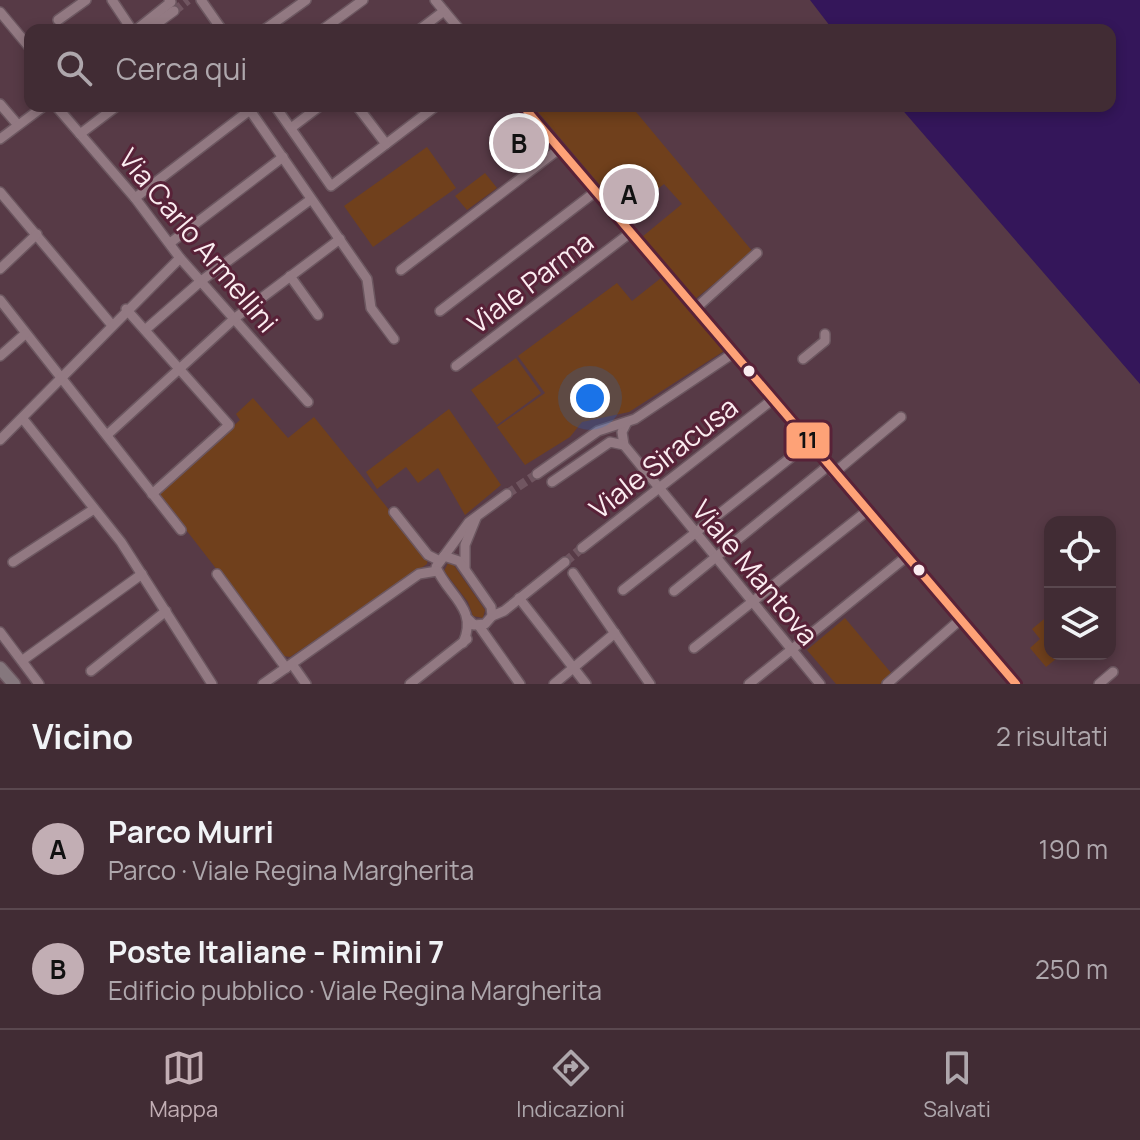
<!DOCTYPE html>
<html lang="it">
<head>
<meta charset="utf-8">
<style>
	:root { --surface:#412c34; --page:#4c3840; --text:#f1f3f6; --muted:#aea7ac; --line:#5a484f; --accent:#c2aeb4 }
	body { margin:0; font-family:Manrope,sans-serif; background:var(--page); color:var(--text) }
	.controls { position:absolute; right:24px; bottom:24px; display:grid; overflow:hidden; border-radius:16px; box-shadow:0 4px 12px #0003 }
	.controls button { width:72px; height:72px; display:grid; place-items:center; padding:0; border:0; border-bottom:2px solid var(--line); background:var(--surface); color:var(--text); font:40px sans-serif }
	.you { position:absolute; left:590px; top:398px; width:28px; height:28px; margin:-20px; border:6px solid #fff; border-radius:50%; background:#1a73e8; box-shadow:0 0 0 12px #1a73e833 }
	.badge { display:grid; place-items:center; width:52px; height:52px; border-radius:50%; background:var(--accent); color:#111; font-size:26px; font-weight:700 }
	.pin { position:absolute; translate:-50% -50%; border:4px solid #fff; box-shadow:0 2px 8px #0006 }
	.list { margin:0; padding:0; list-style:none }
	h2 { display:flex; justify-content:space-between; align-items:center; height:104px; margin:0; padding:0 32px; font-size:34px }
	h2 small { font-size:26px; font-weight:400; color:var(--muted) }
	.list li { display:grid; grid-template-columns:52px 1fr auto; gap:24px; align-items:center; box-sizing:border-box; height:120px; padding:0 32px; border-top:2px solid var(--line) }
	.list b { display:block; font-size:30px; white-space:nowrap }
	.list p { margin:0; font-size:26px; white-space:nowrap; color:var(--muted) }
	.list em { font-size:26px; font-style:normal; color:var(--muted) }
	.icon { flex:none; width:44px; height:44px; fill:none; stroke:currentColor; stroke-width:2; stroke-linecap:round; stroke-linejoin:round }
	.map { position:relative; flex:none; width:1140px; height:684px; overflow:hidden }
	.search { position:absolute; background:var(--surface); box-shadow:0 4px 12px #0003; left:24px; right:24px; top:24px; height:88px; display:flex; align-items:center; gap:20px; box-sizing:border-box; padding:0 28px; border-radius:16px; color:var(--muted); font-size:30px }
	.sheet { height:344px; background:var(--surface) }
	nav { display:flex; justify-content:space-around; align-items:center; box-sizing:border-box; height:112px; border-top:2px solid var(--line); background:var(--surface); font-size:22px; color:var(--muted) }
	nav a { display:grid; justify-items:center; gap:4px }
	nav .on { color:var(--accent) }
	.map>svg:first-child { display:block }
	.green { fill:#70401c }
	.water { fill:#34165a }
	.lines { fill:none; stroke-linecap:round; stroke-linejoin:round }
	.minor-tunnel { stroke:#705560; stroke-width:9; stroke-dasharray:9 4.5; stroke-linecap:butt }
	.minor-casing { stroke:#6c5760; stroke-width:12 }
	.major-casing { stroke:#6c5760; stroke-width:15 }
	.minor { stroke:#927982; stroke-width:9 }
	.major { stroke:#85777d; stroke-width:12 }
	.bus-1-casing { stroke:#582238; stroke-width:14 }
	.bus-1 { stroke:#fea277; stroke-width:8 }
	.bus-dot { fill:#fbecf0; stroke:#582238; stroke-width:3 }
	.labels { text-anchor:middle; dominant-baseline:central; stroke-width:6; stroke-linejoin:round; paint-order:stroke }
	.street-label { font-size:28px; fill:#fbecf0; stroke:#582238 }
	.line-badge { stroke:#582238; stroke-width:3 }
	.pale-badge-label { font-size:22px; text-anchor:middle; font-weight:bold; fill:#111 }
</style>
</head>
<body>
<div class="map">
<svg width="1140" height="684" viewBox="0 0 1140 684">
	<rect width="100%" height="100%" fill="#573a46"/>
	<!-- green -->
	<g class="green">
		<path d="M533,106H631L753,252L694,300L642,237L682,204L664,184L625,215Z"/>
		<path d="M427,147L456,188L373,247L344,206Z"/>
		<path d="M485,173L497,188L467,210L455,196Z"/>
		<path d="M661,278L724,351L629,412L582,422L570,437L525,465L497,427L545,393L518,356L617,283L632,301Z"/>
		<path d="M516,358L541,393L497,425L471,390Z"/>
		<path d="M253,398L288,438L314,417L428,558L427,564L290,657L284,656L159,495L240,420L236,414Z"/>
		<path d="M449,409L501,485L465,515L438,468L418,483L406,467L377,489L366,472Z"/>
		<path d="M448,563L453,564L485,610L483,618L473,616L468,602L444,571Z"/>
		<path d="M1049,615L1050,654H1062L1046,667L1030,648L1040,639L1032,629Z"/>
		<path d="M845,618L892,674L880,684H836L807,650Z"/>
	</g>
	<!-- water -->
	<path class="water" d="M810,0H1140V384L899,106H1110V30H833Z"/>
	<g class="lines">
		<!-- minor-tunnel -->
		<g class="minor-tunnel">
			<path d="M174,11L188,0"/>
			<path d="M507,494L537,474"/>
			<path d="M565,562L582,548"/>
		</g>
		<defs>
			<g id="minor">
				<path d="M112,0L132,30"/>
				<path d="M201,0L222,30"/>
				<path d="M435,0L460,30"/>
				<path d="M0,12L30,48"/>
				<path d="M58,20L86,0"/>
				<path d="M136,30L171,2L169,0"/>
				<path d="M148,30L174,11"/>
				<path d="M264,30L306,0"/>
				<path d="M322,30L363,0"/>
				<path d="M419,30L444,11"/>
				<path d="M0,104L18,125"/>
				<path d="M56,106L135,198L180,258L308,402"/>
				<path d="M247,106L367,279L371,308L394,339"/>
				<path d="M275,106L331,186L436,106"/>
				<path d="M357,106L386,144"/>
				<path d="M523,106L1016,684"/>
				<path d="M291,128L320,106"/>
				<path d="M80,134L117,106"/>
				<path d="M0,139L44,106"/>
				<path d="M0,192L111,324"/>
				<path d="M135,198L250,110"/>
				<path d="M170,243L283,157"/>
				<path d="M0,269L37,234"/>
				<path d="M401,270L559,149"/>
				<path d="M290,276L318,315"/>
				<path d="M0,300L181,530"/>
				<path d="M126,309L229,425L152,494"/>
				<path d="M695,309L757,253"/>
				<path d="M440,311L595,192"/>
				<path d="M145,330L201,281L310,200"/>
				<path d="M0,356L25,334"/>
				<path d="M803,359L825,341V334"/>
				<path d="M456,366L630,233"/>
				<path d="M23,419L121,542L212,684"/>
				<path d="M627,422L622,432L624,445L820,684"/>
				<path d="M107,435L235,318L340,239"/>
				<path d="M0,440L180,258"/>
				<path d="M834,473L901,417"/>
				<path d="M537,474L598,431L635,419L732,354"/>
				<path d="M552,482L610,442L624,445"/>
				<path d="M394,512L428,555L438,560"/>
				<path d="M582,548L772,400"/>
				<path d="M444,556L469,522L507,494"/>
				<path d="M13,562L94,509"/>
				<path d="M465,568V545L476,518"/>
				<path d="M573,573L650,684"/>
				<path d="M217,574L286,668"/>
				<path d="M623,590L809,443"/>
				<path d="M674,591L828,466"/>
				<path d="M519,598L586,684"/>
				<path d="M492,616L504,611L565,562"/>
				<path d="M479,626L520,684"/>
				<path d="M0,632L39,684"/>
				<path d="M463,643C479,608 447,595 436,567L444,556L459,561L491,607L492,616L485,624L474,625L467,618"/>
				<path d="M694,648L867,511"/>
				<path d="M23,660L142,574"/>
				<path d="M292,664L306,684"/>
				<path d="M91,671L166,611"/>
				<path d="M263,684L419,574L437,571"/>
				<path d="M410,684L467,639"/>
				<path d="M554,684L615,633"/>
				<path d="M749,684L906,557"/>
				<path d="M887,684L961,619"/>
				<path d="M1099,684L1113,672"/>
			</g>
			<path id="major" d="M0,668L14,684"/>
		</defs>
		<!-- minor casing -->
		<use href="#minor" class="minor-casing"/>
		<!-- major casing -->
		<use href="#major" class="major-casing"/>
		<!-- minor -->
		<use href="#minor" class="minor"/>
		<!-- major -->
		<use href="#major" class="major"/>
		<defs>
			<path id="bus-1" d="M523,106L1016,684"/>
		</defs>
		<!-- bus-1 casing -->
		<use href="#bus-1" class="bus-1-casing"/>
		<!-- bus-1 -->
		<use href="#bus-1" class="bus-1"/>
	</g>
	<!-- markers -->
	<g class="bus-dot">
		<circle cx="749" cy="371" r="7"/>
		<circle cx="919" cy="570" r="7"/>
	</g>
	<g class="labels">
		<!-- street labels -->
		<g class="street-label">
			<text transform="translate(199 240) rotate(50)">Via Carlo Armellini</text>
			<text transform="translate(530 282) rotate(-37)">Viale Parma</text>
			<text transform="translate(663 457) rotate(-38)">Viale Siracusa</text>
			<text transform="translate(756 572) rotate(50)">Viale Mantova</text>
		</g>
	</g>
	<rect class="line-badge" x="785" y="421" width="46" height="39" rx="8" fill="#fea277"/>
	<g class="pale-badge-label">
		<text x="808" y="448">11</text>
	</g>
</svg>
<div class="controls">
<button><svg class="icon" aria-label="locate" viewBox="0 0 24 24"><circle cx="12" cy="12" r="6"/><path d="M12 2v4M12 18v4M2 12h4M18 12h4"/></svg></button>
<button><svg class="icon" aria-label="layers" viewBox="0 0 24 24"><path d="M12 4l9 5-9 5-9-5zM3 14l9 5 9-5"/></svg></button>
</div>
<div class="you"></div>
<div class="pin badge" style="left:629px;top:194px">A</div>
<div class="pin badge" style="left:519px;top:143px">B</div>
<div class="search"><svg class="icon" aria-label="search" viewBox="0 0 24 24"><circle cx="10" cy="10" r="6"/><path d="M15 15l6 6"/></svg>Cerca qui</div>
</div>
<section class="sheet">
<h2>Vicino<small>2 risultati</small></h2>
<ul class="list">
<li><span class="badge">A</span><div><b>Parco Murri</b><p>Parco · Viale Regina Margherita</p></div><em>190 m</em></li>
<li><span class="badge">B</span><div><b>Poste Italiane - Rimini 7</b><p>Edificio pubblico · Viale Regina Margherita</p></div><em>250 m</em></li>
</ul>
</section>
<nav>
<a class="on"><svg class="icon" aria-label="map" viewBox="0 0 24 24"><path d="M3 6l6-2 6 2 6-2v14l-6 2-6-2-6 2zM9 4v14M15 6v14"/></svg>Mappa</a>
<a><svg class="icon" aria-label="directions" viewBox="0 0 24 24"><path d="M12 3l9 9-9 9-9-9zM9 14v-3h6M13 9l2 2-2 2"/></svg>Indicazioni</a>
<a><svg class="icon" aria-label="saved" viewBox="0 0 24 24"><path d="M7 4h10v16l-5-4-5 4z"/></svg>Salvati</a>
</nav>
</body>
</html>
